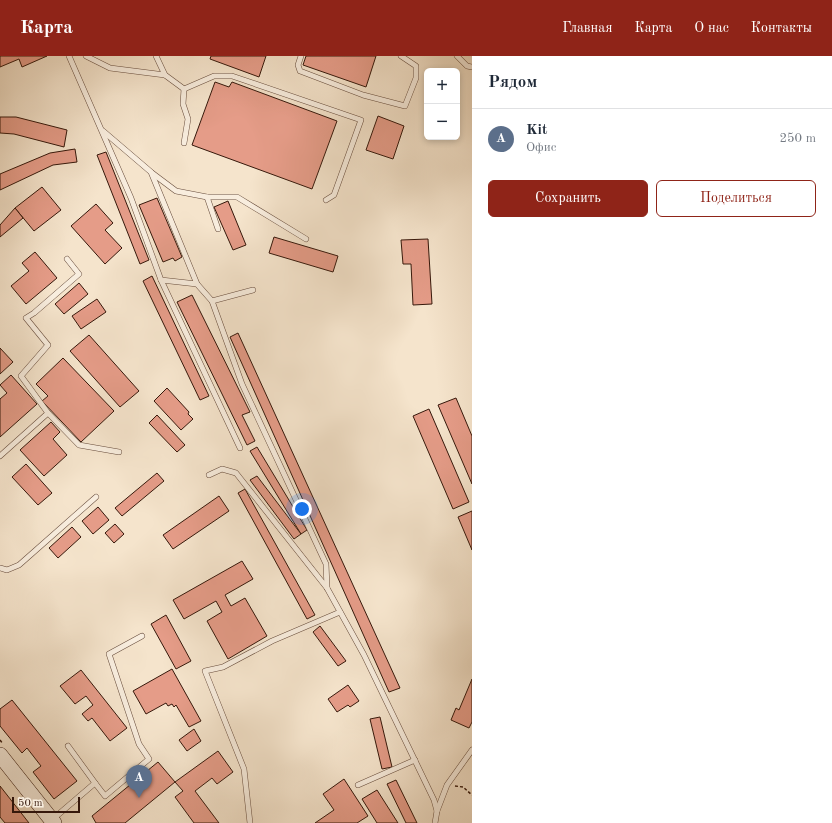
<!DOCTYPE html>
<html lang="ru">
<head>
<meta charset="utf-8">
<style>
	:root { --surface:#fff; --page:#f2f2f3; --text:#1f2937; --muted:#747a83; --line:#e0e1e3; --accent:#8f2418 }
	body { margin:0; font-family:"Old Standard TT",serif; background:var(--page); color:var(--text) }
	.controls { position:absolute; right:12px; top:12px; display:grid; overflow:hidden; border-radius:6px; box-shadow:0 2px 6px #0003 }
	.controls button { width:36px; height:36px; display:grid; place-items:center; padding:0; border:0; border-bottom:1px solid var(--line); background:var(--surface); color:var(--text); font:20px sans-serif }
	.scale { position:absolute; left:12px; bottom:10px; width:68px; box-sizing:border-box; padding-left:4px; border:2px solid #36180b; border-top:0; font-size:11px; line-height:14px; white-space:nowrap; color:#36180b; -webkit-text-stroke:3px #f8edde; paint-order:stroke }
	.you { position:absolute; left:302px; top:453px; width:14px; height:14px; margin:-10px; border:3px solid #fff; border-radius:50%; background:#1a73e8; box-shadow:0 0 0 6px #1a73e833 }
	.badge { display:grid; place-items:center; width:26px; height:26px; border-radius:50%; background:var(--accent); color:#fff; font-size:13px; font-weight:700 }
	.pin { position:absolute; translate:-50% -33px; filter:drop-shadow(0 1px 2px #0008) }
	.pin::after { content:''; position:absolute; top:21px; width:14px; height:12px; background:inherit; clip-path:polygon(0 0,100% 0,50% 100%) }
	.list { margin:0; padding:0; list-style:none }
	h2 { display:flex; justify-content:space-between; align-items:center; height:52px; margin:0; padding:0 16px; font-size:17px }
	h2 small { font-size:13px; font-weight:400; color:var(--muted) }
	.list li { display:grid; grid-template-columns:26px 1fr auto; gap:12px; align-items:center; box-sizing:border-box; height:60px; padding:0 16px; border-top:1px solid var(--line) }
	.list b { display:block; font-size:15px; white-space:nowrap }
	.list p { margin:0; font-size:13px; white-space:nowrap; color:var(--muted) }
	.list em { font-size:13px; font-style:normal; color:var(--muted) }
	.actions { display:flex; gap:8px; padding:12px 16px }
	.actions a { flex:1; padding:9px 0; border:1px solid var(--accent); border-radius:6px; text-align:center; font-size:14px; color:var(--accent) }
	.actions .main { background:var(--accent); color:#fff }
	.map { position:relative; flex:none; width:472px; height:767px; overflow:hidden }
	header { display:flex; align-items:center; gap:24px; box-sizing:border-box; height:56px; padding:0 20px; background:var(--accent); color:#fff }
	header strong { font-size:19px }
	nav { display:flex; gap:22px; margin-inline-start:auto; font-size:14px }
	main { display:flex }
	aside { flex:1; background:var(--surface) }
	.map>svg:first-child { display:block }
	.building { fill:#e59c88; stroke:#36180b }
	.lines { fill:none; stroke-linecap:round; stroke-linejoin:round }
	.service-casing { stroke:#664b3b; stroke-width:6 }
	.secondary-casing { stroke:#36180b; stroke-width:16 }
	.path { stroke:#36180b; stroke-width:1.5; stroke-dasharray:3 2; stroke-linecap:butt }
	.service { stroke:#f8edde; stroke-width:5 }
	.secondary { stroke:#f8edde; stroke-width:15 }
</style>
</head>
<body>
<header>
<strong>Карта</strong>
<nav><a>Главная</a><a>Карта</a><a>О нас</a><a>Контакты</a></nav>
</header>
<main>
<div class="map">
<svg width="472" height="767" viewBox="0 0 472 767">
	<rect width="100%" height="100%" fill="#f5e4cc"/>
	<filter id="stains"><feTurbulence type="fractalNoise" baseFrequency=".005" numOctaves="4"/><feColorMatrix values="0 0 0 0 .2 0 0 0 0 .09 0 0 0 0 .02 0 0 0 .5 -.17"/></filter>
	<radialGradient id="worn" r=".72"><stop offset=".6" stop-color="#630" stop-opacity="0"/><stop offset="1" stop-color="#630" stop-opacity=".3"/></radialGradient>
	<!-- building -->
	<g class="building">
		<path d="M0,0H47L22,11L19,3L0,11Z"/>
		<path d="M211,0H266L259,21L210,3Z"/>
		<path d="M306,0H376L366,31L303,9Z"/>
		<path d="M215,26L229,31L232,26L337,65L312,133L192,89Z"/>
		<path d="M378,60L404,70L393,103L366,94Z"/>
		<path d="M0,61H16L67,74L64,91L14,78L0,77Z"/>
		<path d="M75,93L77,106L53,109L0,134V118L50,97Z"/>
		<path d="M106,96L149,204L140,208L97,99Z"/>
		<path d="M42,131L61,154L34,175L15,152Z"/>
		<path d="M157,142L182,201L175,205L173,202L163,206L139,149Z"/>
		<path d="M228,145L246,189L233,194L214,151Z"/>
		<path d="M96,148L113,167L105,174L122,192L105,208L71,170Z"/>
		<path d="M15,152L23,162L0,181V169Z"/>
		<path d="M274,181L338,200L333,216L269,197Z"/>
		<path d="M428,183L432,248L413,249L411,208H403L401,184Z"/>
		<path d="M35,196L57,222L26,248L11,230L29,215L22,207Z"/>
		<path d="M152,220L209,340L200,344L143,225Z"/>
		<path d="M79,227L88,238L64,258L55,248Z"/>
		<path d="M192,239L250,356L242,359L255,385L247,389L177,246Z"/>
		<path d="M97,243L106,256L81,273L72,260Z"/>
		<path d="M238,277L400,632L389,636L230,281Z"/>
		<path d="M89,279L139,335L120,351L70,295Z"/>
		<path d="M0,292L13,306L0,318Z"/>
		<path d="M63,302L114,355L81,386L42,345L48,340L36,328Z"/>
		<path d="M11,319L37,348L0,381V343L7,337L0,329Z"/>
		<path d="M167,332L189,356L188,358L193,363L181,374L154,345Z"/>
		<path d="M456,342L472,380V428L438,349Z"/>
		<path d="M429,353L469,446L453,453L413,360Z"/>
		<path d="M157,359L185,389L177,396L149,367Z"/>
		<path d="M51,366L60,376L53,383L67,399L44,420L20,394Z"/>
		<path d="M257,391L307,474L301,478L250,395Z"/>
		<path d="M26,408L52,437L38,449L12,421Z"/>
		<path d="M157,417L164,425L122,460L115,452Z"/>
		<path d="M257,420L301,478L294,483L250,424Z"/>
		<path d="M245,433L315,559L307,563L238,437Z"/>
		<path d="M219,440L229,455L173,493L163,479Z"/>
		<path d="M98,451L109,464L93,478L82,465Z"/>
		<path d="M472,455V494L458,461Z"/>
		<path d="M115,468L124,478L114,487L105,477Z"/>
		<path d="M72,471L81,481L58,502L49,492Z"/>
		<path d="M242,505L253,523L225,539L231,550L245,542L267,580L228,603L207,565L222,556L216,545L184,563L173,544Z"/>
		<path d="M166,559L191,605L176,613L151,568Z"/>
		<path d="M320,570L346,605L338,610L313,576Z"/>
		<path d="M172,613L201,665L189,671L176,649L174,651L172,648L168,650L166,647L146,658L133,635Z"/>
		<path d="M81,614L127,672L110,685L92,662L88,665L82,658L93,649L86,640L75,648L60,630Z"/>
		<path d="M472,623V666L469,672L451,664L456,652L459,654Z"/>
		<path d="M348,629L359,645L350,651L348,649L337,656L328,643Z"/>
		<path d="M12,644L77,725L54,743L33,716L41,710L27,692L22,697L0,670V653Z"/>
		<path d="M380,661L392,711L382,713L370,663Z"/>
		<path d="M194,673L201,685L187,695L179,684Z"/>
		<path d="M218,695L233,716L217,728L212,722L195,735L219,767H194L175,741L183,735L175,726Z"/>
		<path d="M158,706L175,726L125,767H96L92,760Z"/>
		<path d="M344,723L368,760L357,767H315L334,754L323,738Z"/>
		<path d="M396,724L417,767H406L387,728Z"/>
		<path d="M0,730L29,767H5L0,761Z"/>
		<path d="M377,734L398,767H377L362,743Z"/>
	</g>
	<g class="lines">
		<defs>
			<g id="service">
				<path d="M69,0L131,142L161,224L197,228L212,245L242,328L326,508L327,532"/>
				<path d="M86,0L110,12L165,19L156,0"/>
				<path d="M301,0L298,9L300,15L363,39L405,50L416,22V10L401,0"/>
				<path d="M457,0L467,10L472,11"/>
				<path d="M165,19L184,33L214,20H232L361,64L334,139L326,144"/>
				<path d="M103,75L151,116L197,228"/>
				<path d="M184,87L188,63L183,48L184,33"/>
				<path d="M152,117L176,135L207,141H237L306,183"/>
				<path d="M207,141L218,173"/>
				<path d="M161,224L240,392"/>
				<path d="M212,245L253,234"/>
				<path d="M48,357L79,389L119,396"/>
				<path d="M0,400L48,357L21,320L48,289L26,262L34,257L79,218L67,203"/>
				<path d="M209,419L222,413L236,417L327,532L364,599L434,744L437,755L435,767"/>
				<path d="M0,512L7,514L19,509L96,441"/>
				<path d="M68,690L95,727"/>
				<path d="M358,729L415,704"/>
				<path d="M437,755L447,729L472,694"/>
				<path d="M53,763L95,727L105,740L149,703L139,688L109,598L142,580"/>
				<path d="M250,767L244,713L205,615L223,611L272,585L340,556"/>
			</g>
			<path id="secondary" d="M0,699L54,767"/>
		</defs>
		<!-- service casing -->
		<use href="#service" class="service-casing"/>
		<!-- secondary casing -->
		<use href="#secondary" class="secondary-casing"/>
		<!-- path -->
		<g class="path">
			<path d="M0,684L3,688"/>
			<path d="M455,730L463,731L472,739"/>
		</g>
		<!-- service -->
		<use href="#service" class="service"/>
		<!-- secondary -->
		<use href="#secondary" class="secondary"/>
	</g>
	<rect width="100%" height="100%" filter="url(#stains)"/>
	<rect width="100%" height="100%" fill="url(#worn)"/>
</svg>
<div class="controls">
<button>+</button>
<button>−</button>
</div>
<div class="scale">50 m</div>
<div class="you"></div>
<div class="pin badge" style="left:139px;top:742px;background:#5c6f8a">A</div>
</div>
<aside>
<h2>Рядом<small></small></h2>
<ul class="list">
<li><span class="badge" style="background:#5c6f8a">A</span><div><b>Kit</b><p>Офис</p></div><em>250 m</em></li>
</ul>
<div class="actions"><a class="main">Сохранить</a><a>Поделиться</a></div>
</aside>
</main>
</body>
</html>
